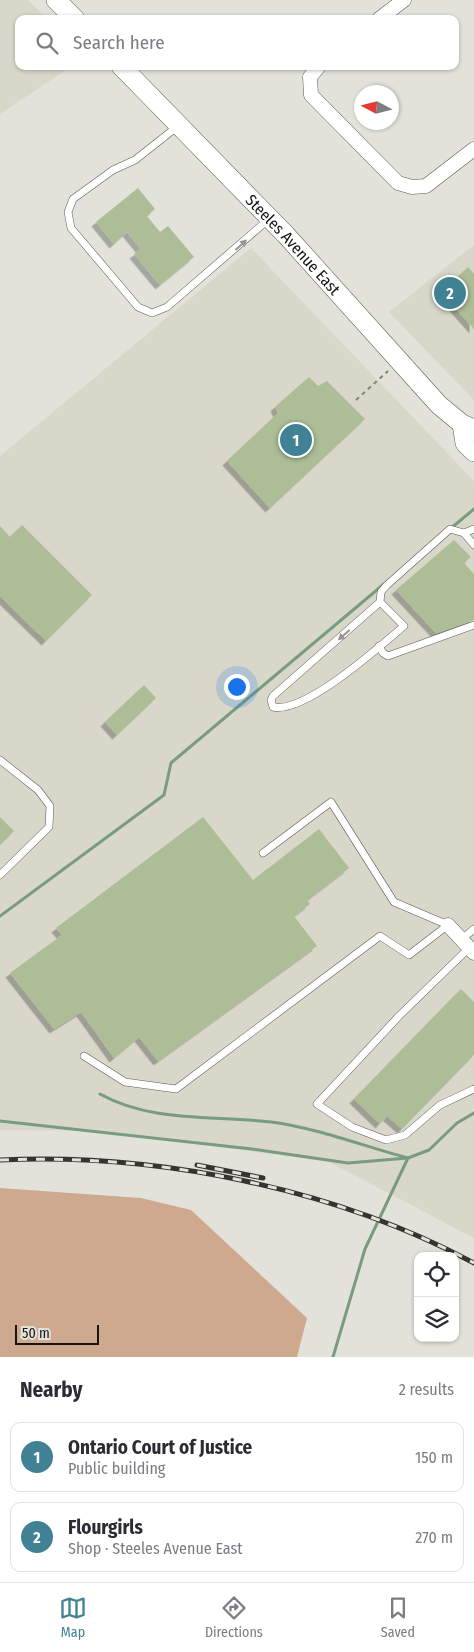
<!DOCTYPE html>
<html lang="en">
<head>
<meta charset="utf-8">
<style>
	:root { --surface:#fff; --page:#f2f2f3; --text:#2b2b33; --muted:#7c7c81; --line:#e1e1e2; --accent:#408194 }
	body { margin:0; font-family:"Fira Sans Condensed",sans-serif; background:var(--page); color:var(--text) }
	.controls { position:absolute; right:15px; bottom:15px; display:grid; overflow:hidden; border-radius:10px; box-shadow:0 1px 4px #0004 }
	.controls button { width:45px; height:45px; display:grid; place-items:center; padding:0; border:0; border-bottom:1px solid var(--line); background:var(--surface); color:var(--text); font:25px sans-serif }
	.compass { position:absolute; left:354px; top:85px; width:45px; height:45px; border-radius:50%; background:var(--surface); box-shadow:0 1px 4px #0004; rotate:277deg }
	.scale { position:absolute; left:15px; bottom:12px; width:84px; box-sizing:border-box; padding-left:5px; border:2px solid #151412; border-top:0; font-size:14px; line-height:18px; white-space:nowrap; color:#151412; -webkit-text-stroke:4px #e2e2db; paint-order:stroke }
	.you { position:absolute; left:236px; top:686px; width:18px; height:18px; margin:-12px; border:4px solid #fff; border-radius:50%; background:#1a73e8; box-shadow:0 0 0 8px #1a73e833 }
	.badge { display:grid; place-items:center; width:32px; height:32px; border-radius:50%; background:var(--accent); color:#fff; font-size:16px; font-weight:700 }
	.pin { position:absolute; translate:-50% -50%; border:2px solid #fff; box-shadow:0 1px 5px #0006 }
	.list { margin:0; padding:0; list-style:none }
	h2 { display:flex; justify-content:space-between; align-items:center; height:65px; margin:0; padding:0 20px; font-size:21px }
	h2 small { font-size:16px; font-weight:400; color:var(--muted) }
	.list li { display:grid; grid-template-columns:32px 1fr auto; gap:15px; align-items:center; box-sizing:border-box; height:70px; margin:0 10px 10px; padding:0 10px; border:1px solid var(--line); border-radius:10px }
	.list b { display:block; font-size:19px; white-space:nowrap }
	.list p { margin:0; font-size:16px; white-space:nowrap; color:var(--muted) }
	.list em { font-size:16px; font-style:normal; color:var(--muted) }
	.icon { flex:none; width:28px; height:28px; fill:none; stroke:currentColor; stroke-width:2; stroke-linecap:round; stroke-linejoin:round }
	.map { position:relative; flex:none; width:474px; height:1357px; overflow:hidden }
	.search { position:absolute; background:var(--surface); box-shadow:0 1px 4px #0004; left:15px; right:15px; top:15px; height:55px; display:flex; align-items:center; gap:12px; box-sizing:border-box; padding:0 18px; border-radius:10px; color:var(--muted); font-size:19px }
	.sheet { height:225px; background:var(--surface) }
	nav { display:flex; justify-content:space-around; align-items:center; box-sizing:border-box; height:70px; border-top:1px solid var(--line); background:var(--surface); font-size:14px; color:var(--muted) }
	nav a { display:grid; justify-items:center; gap:2px }
	nav .on { color:var(--accent) }
	.map>svg:first-child { display:block }
	.built { fill:#d8d7c9 }
	.forest { fill:#cea98e }
	.lines { fill:none; stroke-linecap:round; stroke-linejoin:round }
	.stream { stroke:#799c7f; stroke-width:3 }
	.building { fill:#adbe96; filter:url(#shadow) }
	.service-casing { stroke:#595953; stroke-width:8 }
	.minor-casing { stroke:#595953; stroke-width:15 }
	.secondary-casing { stroke:#595953; stroke-width:20 }
	.path { stroke:#83827e; stroke-width:2; stroke-dasharray:4 4; stroke-linecap:butt }
	.service { stroke:#fff; stroke-width:7 }
	.minor { stroke:#fff; stroke-width:14 }
	.secondary { stroke:#fff; stroke-width:19 }
	.rail-casing { stroke:#353432; stroke-width:5 }
	.rail { stroke:#e2e2db; stroke-width:3; stroke-dasharray:9; stroke-linecap:butt }
	.oneway { fill:#969594 }
	.labels { text-anchor:middle; dominant-baseline:central; stroke-width:4; stroke-linejoin:round; paint-order:stroke }
	.street-label { font-size:16px; fill:#151412; stroke:#e2e2db }
</style>
</head>
<body>
<div class="map">
<svg width="474" height="1357" viewBox="0 0 474 1357">
	<defs>
		<filter id="shadow"><feDropShadow dx="-4.5" dy="4.5" stdDeviation="0" flood-color="#0004"/></filter>
	</defs>
	<rect width="100%" height="100%" fill="#e2e2db"/>
	<!-- built -->
	<g class="built">
		<path d="M0,0H28L47,19H19V66H72L0,114Z"/>
		<path d="M474,245V400L389,312Z"/>
		<path d="M251,248L474,481V1238L329,1162L99,1131L0,1130V456Z"/>
	</g>
	<!-- forest -->
	<path class="forest" d="M0,1188L141,1198L191,1210L307,1318L297,1357H0Z"/>
	<g class="lines">
		<!-- stream -->
		<g class="stream">
			<path d="M450,529L474,509"/>
			<path d="M0,916L164,795L171,763L384,584"/>
			<path d="M100,1094C152,1123 213,1115 271,1122C317,1128 363,1146 408,1158L429,1150L457,1123L474,1113"/>
			<path d="M0,1121L252,1149L348,1163L408,1158L365,1249L333,1357"/>
		</g>
	</g>
	<!-- building -->
	<g class="building">
		<path d="M138,188L155,209L147,216L160,232L168,226L194,257L160,285L134,254L141,249L127,232L114,244L96,222Z"/>
		<path d="M468,267L474,274V329L441,292Z"/>
		<path d="M309,377L318,386L327,381L365,419L270,508L227,461L278,413L275,407Z"/>
		<path d="M22,525L92,595L46,641L0,596V526L10,537Z"/>
		<path d="M454,540L471,557L464,563L474,574V620L436,633L396,590Z"/>
		<path d="M144,685L156,698L117,735L105,722Z"/>
		<path d="M0,817L14,831L0,845Z"/>
		<path d="M203,817L253,880L319,829L349,868L307,900L310,904L294,916L317,946L158,1061L139,1037L114,1058L81,1012L54,1029L10,973L62,935L56,928Z"/>
		<path d="M461,989L474,1002V1055L402,1129L387,1116L380,1124L354,1099Z"/>
	</g>
	<g class="lines">
		<defs>
			<g id="service">
				<path d="M178,126L135,160L113,170L73,199L68,212L71,228L138,307L152,313L167,307L269,219"/>
				<path d="M464,533L474,529"/>
				<path d="M380,602L404,626C379,647 305,714 273,707L271,700L273,696L380,602L381,592L387,585L450,529L464,533L474,545"/>
				<path d="M379,646L383,653L388,656L474,625"/>
				<path d="M0,760L38,790L50,806L49,827L0,875"/>
				<path d="M263,853L331,802L394,902L448,925"/>
				<path d="M461,940L474,929"/>
				<path d="M469,948L399,1016L317,1104L352,1127L386,1140L405,1135L440,1105L474,1089"/>
				<path d="M84,1056L125,1082L176,1089L380,936L409,955L448,925"/>
			</g>
			<g id="minor">
				<path d="M379,19L404,0"/>
				<path d="M319,66L310,77L311,95L398,183L412,187L426,186L474,149"/>
				<path d="M448,925L474,953"/>
			</g>
			<g id="secondary">
				<path d="M56,0L75,19"/>
				<path id="s1" d="M121,66L286,235L439,405L462,424L474,429"/>
				<path d="M462,424L465,443L474,452"/>
			</g>
		</defs>
		<!-- service casing -->
		<use href="#service" class="service-casing"/>
		<!-- minor casing -->
		<use href="#minor" class="minor-casing"/>
		<!-- secondary casing -->
		<use href="#secondary" class="secondary-casing"/>
		<!-- path -->
		<path class="path" d="M356,400L388,371"/>
		<!-- service -->
		<use href="#service" class="service"/>
		<!-- minor -->
		<use href="#minor" class="minor"/>
		<!-- secondary -->
		<use href="#secondary" class="secondary"/>
		<defs>
			<g id="rail">
				<path d="M0,1160C158,1153 334,1188 474,1263"/>
				<path d="M197,1165L263,1178"/>
			</g>
		</defs>
		<!-- rail casing -->
		<use href="#rail" class="rail-casing"/>
		<!-- rail -->
		<use href="#rail" class="rail"/>
	</g>
	<!-- one-way arrows -->
	<defs><path id="oneway-solid" d="M-6-.8H1V-3.2L6.5 0L1 3.2V.8H-6Z" transform="scale(1.25)"/></defs>
	<g class="oneway">
		<use href="#oneway-solid" transform="translate(241 245) rotate(-42)"/>
		<use href="#oneway-solid" transform="translate(344 635) rotate(139)"/>
	</g>
	<g class="labels">
		<!-- street labels -->
		<g class="street-label">
			<text stroke="none"><textPath href="#s1" startOffset="248">Steeles Avenue East</textPath></text>
		</g>
	</g>
</svg>
<div class="controls">
<button><svg class="icon" aria-label="locate" viewBox="0 0 24 24"><circle cx="12" cy="12" r="6"/><path d="M12 2v4M12 18v4M2 12h4M18 12h4"/></svg></button>
<button><svg class="icon" aria-label="layers" viewBox="0 0 24 24"><path d="M12 4l9 5-9 5-9-5zM3 14l9 5 9-5"/></svg></button>
</div>
<svg class="compass" viewBox="-18 -18 36 36"><path d="M0-13l5 13h-10z" fill="#e53935"/><path d="M0 13l5-13h-10z" fill="#7c7c81"/></svg>
<div class="scale">50 m</div>
<div class="you"></div>
<div class="pin badge" style="left:296px;top:440px">1</div>
<div class="pin badge" style="left:450px;top:293px">2</div>
<div class="search"><svg class="icon" aria-label="search" viewBox="0 0 24 24"><circle cx="10" cy="10" r="6"/><path d="M15 15l6 6"/></svg>Search here</div>
</div>
<section class="sheet">
<h2>Nearby<small>2 results</small></h2>
<ul class="list">
<li><span class="badge">1</span><div><b>Ontario Court of Justice</b><p>Public building</p></div><em>150 m</em></li>
<li><span class="badge">2</span><div><b>Flourgirls</b><p>Shop · Steeles Avenue East</p></div><em>270 m</em></li>
</ul>
</section>
<nav>
<a class="on"><svg class="icon" aria-label="map" viewBox="0 0 24 24"><path d="M3 6l6-2 6 2 6-2v14l-6 2-6-2-6 2zM9 4v14M15 6v14"/></svg>Map</a>
<a><svg class="icon" aria-label="directions" viewBox="0 0 24 24"><path d="M12 3l9 9-9 9-9-9zM9 14v-3h6M13 9l2 2-2 2"/></svg>Directions</a>
<a><svg class="icon" aria-label="saved" viewBox="0 0 24 24"><path d="M7 4h10v16l-5-4-5 4z"/></svg>Saved</a>
</nav>
</body>
</html>
